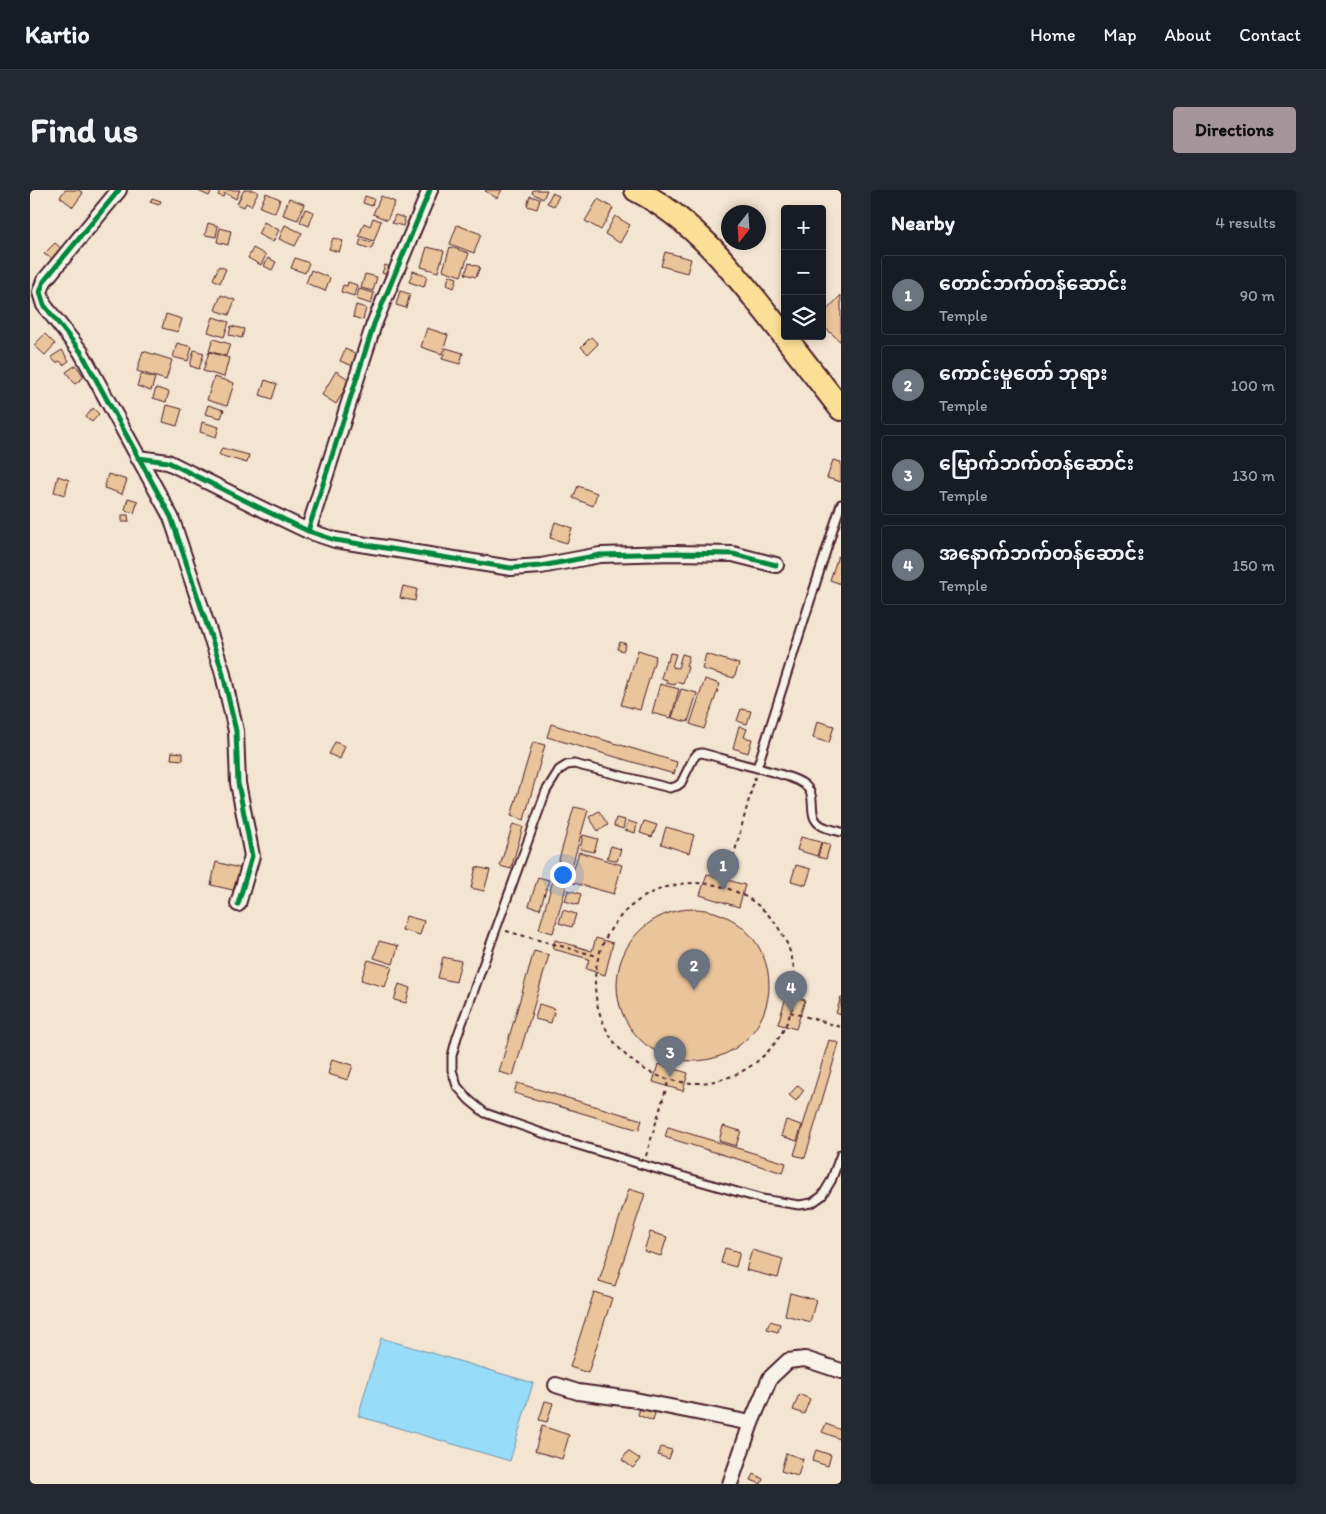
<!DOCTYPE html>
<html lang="en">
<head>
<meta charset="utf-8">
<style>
	:root { --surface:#171b24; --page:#242831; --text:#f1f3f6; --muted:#9ea1a6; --line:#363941; --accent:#a6949b }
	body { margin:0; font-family:Itim,"Noto Sans Myanmar",sans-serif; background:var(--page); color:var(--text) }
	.controls { position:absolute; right:15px; top:15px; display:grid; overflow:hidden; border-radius:5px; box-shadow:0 2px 8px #0003 }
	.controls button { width:45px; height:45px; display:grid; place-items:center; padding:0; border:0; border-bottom:1px solid var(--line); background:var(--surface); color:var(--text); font:25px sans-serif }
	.compass { position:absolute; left:691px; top:15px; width:45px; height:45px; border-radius:50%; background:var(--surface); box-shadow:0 2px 8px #0003; rotate:197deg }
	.you { position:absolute; left:532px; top:684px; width:18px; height:18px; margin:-12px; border:4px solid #fff; border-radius:50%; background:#1a73e8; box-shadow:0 0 0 8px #1a73e833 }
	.badge { display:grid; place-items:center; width:32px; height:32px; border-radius:50%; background:var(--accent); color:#fff; font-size:16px; font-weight:700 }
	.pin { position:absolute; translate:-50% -41px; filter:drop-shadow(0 1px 2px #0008) }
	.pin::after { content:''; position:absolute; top:26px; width:18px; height:15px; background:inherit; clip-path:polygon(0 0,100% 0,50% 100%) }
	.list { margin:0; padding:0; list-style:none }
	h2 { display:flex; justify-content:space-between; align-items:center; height:65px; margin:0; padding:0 20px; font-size:21px }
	h2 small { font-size:16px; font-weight:400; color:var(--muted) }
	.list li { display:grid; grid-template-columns:32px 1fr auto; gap:15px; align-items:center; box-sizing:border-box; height:80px; margin:0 10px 10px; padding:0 10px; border:1px solid var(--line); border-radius:5px }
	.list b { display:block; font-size:19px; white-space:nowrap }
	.list p { margin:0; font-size:16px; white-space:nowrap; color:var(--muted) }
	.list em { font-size:16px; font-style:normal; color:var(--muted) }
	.icon { flex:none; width:28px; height:28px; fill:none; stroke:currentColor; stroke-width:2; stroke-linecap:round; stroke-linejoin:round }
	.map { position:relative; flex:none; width:811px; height:1294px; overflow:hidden; border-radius:5px }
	header { display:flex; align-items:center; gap:30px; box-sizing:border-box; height:70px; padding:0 25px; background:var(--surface); border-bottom:1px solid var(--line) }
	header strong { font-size:24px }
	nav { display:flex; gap:28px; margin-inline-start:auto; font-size:18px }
	.intro { display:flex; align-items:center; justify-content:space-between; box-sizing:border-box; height:120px; padding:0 30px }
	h1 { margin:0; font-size:35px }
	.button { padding:12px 22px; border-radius:5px; background:var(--accent); color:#111; font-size:18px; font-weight:700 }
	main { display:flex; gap:30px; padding:0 30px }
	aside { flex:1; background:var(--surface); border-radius:5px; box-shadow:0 2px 8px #0003 }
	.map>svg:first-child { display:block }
	.water { fill:#97dcf9; stroke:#7890a7 }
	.building { fill:#eac49a; stroke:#4a1f2b }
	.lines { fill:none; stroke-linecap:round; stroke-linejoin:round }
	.service-casing { stroke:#4a1f2b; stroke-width:11 }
	.minor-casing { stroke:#4a1f2b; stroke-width:18 }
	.trunk-casing { stroke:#4a1f2b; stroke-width:26 }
	.path { stroke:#4a1f2b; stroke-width:2; stroke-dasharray:4 4; stroke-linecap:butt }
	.service { stroke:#f7f3e8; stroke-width:7 }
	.minor { stroke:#f7f3e8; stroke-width:14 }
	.trunk { stroke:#fadf96; stroke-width:22 }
	.cycleway-casing { stroke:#f7f3e8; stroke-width:8 }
	.cycleway { stroke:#00873e; stroke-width:5 }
</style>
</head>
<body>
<header>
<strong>Kartio</strong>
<nav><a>Home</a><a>Map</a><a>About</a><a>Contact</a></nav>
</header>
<div class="intro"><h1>Find us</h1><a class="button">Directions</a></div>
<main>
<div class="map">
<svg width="811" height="1294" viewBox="0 0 811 1294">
	<rect width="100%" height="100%" fill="#f3e5d1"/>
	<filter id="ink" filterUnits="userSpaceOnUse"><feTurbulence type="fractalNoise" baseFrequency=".02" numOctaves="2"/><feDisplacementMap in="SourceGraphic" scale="10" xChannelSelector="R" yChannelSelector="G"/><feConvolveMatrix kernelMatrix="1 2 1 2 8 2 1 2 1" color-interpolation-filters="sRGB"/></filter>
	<g filter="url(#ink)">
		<!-- water -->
		<path class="water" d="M351,1148L503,1193L480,1271L328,1226Z"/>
		<!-- building -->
		<g class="building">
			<path d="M35,0H49L53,3L43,17L30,7Z"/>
			<path d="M166,0H176L181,2L179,6Z"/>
			<path d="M190,0H210L206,9L195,3L193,7L188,5Z"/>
			<path d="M214,0H224L228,2L221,16L216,13L214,17L207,14Z"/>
			<path d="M456,0H472L467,8L455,1Z"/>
			<path d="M503,0H517L513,9L502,3Z"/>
			<path d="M236,3L250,9L245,23L230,17Z"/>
			<path d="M522,3L529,6L524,16L517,13Z"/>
			<path d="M335,6L344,9L342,16L333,13Z"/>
			<path d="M351,6L365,12L357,30L343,24Z"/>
			<path d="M500,6L510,9L507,19L497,16Z"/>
			<path d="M122,8L131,11L129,15L120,12Z"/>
			<path d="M259,8L274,14L268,30L253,25Z"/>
			<path d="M568,9L583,18L571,40L555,31Z"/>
			<path d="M275,19L284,22L279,36L270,32Z"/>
			<path d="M365,25L375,28L373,36L362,33Z"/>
			<path d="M585,26L600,35L590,53L575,44Z"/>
			<path d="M343,28L351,31L344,51L329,46L334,33L340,36Z"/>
			<path d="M234,32L249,40L243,52L228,44Z"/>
			<path d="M178,33L188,36L186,47L175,45Z"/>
			<path d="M255,35L272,43L265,56L249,49Z"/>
			<path d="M427,35L451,44L444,63L420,54Z"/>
			<path d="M190,38L201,41L198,55L187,52Z"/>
			<path d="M303,48L313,51L309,62L299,59Z"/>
			<path d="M331,49L344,53L341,59L329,55Z"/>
			<path d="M25,53L33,60L24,70L14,64Z"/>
			<path d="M397,57L414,61L408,82L391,77Z"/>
			<path d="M420,57L439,63L431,86L413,80Z"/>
			<path d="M223,58L236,65L231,75L218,68Z"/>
			<path d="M635,62L661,69L657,83L631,76Z"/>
			<path d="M238,68L246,72L242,80L234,76Z"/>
			<path d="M265,68L279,73L275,83L261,78Z"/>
			<path d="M439,73L450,77L446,87L435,84Z"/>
			<path d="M355,75L363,78L360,86L352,83Z"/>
			<path d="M189,76L196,79L190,93L183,89Z"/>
			<path d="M281,80L300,88L295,101L276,93Z"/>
			<path d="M383,81L397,86L394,97L379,92Z"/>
			<path d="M335,84L347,87L343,101L331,98Z"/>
			<path d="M419,85L427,88L424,98L417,95Z"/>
			<path d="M318,92L327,95L324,106L311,102L313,95L317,96Z"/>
			<path d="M329,99L344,103L341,114L326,109Z"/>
			<path d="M370,101L380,104L376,118L366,115Z"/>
			<path d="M191,105L205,110L199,125L185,120Z"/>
			<path d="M811,105V152L792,135V125Z"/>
			<path d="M326,115L336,118L333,130L323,127Z"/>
			<path d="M136,124L152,129L148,142L132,138Z"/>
			<path d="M183,127L199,132L194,147L178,142Z"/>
			<path d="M201,136L214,139L212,148L199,145Z"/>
			<path d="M397,138L418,145L412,164L391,157Z"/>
			<path d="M15,144L25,154L15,165L4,155Z"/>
			<path d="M561,147L568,154L558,164L551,157Z"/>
			<path d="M183,149L200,154L196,166L179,161Z"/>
			<path d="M147,153L162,157L158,171L143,167Z"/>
			<path d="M416,158L433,163L430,174L412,169Z"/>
			<path d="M315,159L327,164L323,176L310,171Z"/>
			<path d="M32,160L39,171L33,175L30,171L26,173L21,167Z"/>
			<path d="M164,160L174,163L169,179L160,176Z"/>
			<path d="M113,161L142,170L136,190L107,181Z"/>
			<path d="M179,162L199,168L194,187L173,181Z"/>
			<path d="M46,175L54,187L45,194L36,182Z"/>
			<path d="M306,181L320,190L306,214L292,205Z"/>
			<path d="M111,184L125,188L121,201L107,196Z"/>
			<path d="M184,187L204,193L197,216L177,210Z"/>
			<path d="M235,190L247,194L242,209L230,205Z"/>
			<path d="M126,198L139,202L136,212L123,208Z"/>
			<path d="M137,215L152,219L147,236L133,232Z"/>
			<path d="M178,215L194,220L191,228L175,224Z"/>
			<path d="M63,218L69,224L62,232L56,227Z"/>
			<path d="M172,232L189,237L186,247L170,242Z"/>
			<path d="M192,258L219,265L217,273L189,265Z"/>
			<path d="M803,270L811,272V292L797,288Z"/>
			<path d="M78,284L97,290L92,304L74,298Z"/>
			<path d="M28,286L39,290L35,305L24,302Z"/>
			<path d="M548,296L567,303L563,316L543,308Z"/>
			<path d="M98,308L108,311L104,323L95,320Z"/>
			<path d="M92,325H98L99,332H92Z"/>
			<path d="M525,332L542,338L537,353L520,348Z"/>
			<path d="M808,366L811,367V394L800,390Z"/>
			<path d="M373,396L387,399L385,411L370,408Z"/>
			<path d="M590,452L596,454L593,461L587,459Z"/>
			<path d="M608,460L626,466L610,520L591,515Z"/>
			<path d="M640,463L646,464L642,477L648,478L652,464L659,466L656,476L658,477L653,494L646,492L645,495L636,493L637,490L631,488L636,471L638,472Z"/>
			<path d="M676,464L709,474L704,488L672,479Z"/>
			<path d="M675,489L690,494L674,539L660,534Z"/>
			<path d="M630,494L649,499L641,528L622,523Z"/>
			<path d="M651,499L667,503L658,532L642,528Z"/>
			<path d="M711,519L721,521L717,534L707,531Z"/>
			<path d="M787,531L804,536L799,553L783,548Z"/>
			<path d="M521,534L647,572L644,584L517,547Z"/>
			<path d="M709,536L717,539L714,547L722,549L718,563L703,558Z"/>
			<path d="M305,552L315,556L310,569L299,564Z"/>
			<path d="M503,552L515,555L494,630L481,626Z"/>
			<path d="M142,562L153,563V570L141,569Z"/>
			<path d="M544,617L558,620L523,743L509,739Z"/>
			<path d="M569,621L578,635L568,641L559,627Z"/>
			<path d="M586,628L595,630L593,639L584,636Z"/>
			<path d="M598,631L607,634L605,643L595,640Z"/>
			<path d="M614,631L627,635L622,647L610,643Z"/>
			<path d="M483,634L493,637L481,679L470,676Z"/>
			<path d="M636,637L664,645L659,663L631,654Z"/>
			<path d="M553,645L568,649L564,662L550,659Z"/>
			<path d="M771,647L791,652L787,666L767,660Z"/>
			<path d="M792,652L800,655L796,669L788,667Z"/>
			<path d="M581,656L591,659L587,671L577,668Z"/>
			<path d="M549,662L592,675L584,704L540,692Z"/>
			<path d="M186,672L213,679L207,701L181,695Z"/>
			<path d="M766,675L781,679L776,695L761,691Z"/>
			<path d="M446,677L460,680L454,701L441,698Z"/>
			<path d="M677,684L715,695L709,717L670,705Z"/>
			<path d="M508,687L519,690L510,719L499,716Z"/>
			<path d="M538,700L551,704L548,715L535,711Z"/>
			<circle cx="663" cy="795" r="76"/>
			<path d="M533,720L546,724L542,737L529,733Z"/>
			<path d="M376,726L394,731L390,745L372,740Z"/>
			<path d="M566,748L583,753L575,785L556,779L559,769L523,759L525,750L562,761Z"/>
			<path d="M349,751L368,756L363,774L344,768Z"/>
			<path d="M504,761L519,765L483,886L469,882Z"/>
			<path d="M413,767L431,771L426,792L408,788Z"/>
			<path d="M338,770L362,777L355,797L331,790Z"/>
			<path d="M369,794L380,798L376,813L364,810Z"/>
			<path d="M757,804L775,810L766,839L748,834Z"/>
			<path d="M811,807V825L806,823Z"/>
			<path d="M509,814L525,819L521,833L505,829Z"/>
			<path d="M799,850L809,853L775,968L764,965Z"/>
			<path d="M302,869L323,875L318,890L298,884Z"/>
			<path d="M628,874L658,883L653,901L623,892Z"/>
			<path d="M487,893L612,930L609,940L484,903Z"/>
			<path d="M768,895L774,900L766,911L759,905Z"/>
			<path d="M756,930L772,935L767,951L751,946Z"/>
			<path d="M693,936L711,941L706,956L689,951Z"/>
			<path d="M638,937L756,973L753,983L635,947Z"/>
			<path d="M599,999L615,1004L585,1096L569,1091Z"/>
			<path d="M620,1042L637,1047L631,1066L614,1061Z"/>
			<path d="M695,1058L710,1062L706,1077L691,1073Z"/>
			<path d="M722,1060L753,1069L748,1088L716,1080Z"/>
			<path d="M564,1102L582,1108L558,1183L540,1177Z"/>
			<path d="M760,1103L786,1110L780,1132L755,1125Z"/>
			<path d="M740,1131L750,1134L748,1142L737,1139Z"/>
			<path d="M769,1204L780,1209L774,1224L763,1220Z"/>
			<path d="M515,1211L523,1213L517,1232L509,1230Z"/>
			<path d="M610,1218L625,1223L623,1231L608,1225Z"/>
			<path d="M796,1234L811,1240L810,1249L792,1242Z"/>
			<path d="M512,1236L539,1245L532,1269L505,1261Z"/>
			<path d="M631,1257L642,1260L639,1269L628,1265Z"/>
			<path d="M786,1260L801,1265L798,1276L782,1271Z"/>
			<path d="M598,1261L610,1269L603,1278L592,1270Z"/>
			<path d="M756,1263L773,1269L768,1286L751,1281Z"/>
			<path d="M724,1284L733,1289L731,1294L721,1290Z"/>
		</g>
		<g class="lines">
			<defs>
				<g id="service">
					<path d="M727,578L811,314"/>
					<path d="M811,642C805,640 798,639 792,636C774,626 791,605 772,593C761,586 741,582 728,578C709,574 691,568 672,563L667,564L663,569L651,593L647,596L640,598L544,574L537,575L529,580L516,601L427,847L422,866V880L427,896L439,910L455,923L532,950L613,975L732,1009L769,1015L782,1013L792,1006L801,991L811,964"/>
				</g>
				<g id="minor">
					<path d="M89,0L14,91L10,102L14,115L51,162L141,327L192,480L206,541L208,593L222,666L208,714"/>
					<path d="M108,268L138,272L232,319L278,341L305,350L481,378L511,376L570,365L644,363L703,364L746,375"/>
					<path d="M278,341L344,134L400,0"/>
					<path d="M526,1195L548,1202L600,1209L721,1233"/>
					<path d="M700,1294L721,1233L740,1188L758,1171L775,1169L811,1181"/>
				</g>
				<path id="trunk" d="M606,0C662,29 700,77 738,125C762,156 787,188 811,219"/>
			</defs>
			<!-- service casing -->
			<use href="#service" class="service-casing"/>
			<!-- minor casing -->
			<use href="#minor" class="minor-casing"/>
			<!-- trunk casing -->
			<use href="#trunk" class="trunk-casing"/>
			<!-- path -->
			<g class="path">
				<circle cx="665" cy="793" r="100"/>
				<path d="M695,698L725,587"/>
				<path d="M476,741L567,766"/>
				<path d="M760,822L811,837"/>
				<path d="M616,966L639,889"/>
			</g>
			<!-- service -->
			<use href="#service" class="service"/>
			<!-- minor -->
			<use href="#minor" class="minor"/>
			<!-- trunk -->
			<use href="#trunk" class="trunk"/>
			<defs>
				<g id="cycleway">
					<path d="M89,0L14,91L10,102L14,115L51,162L141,327L192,480L206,541L208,593L222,666L208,714"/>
					<path d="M108,268L138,272L232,319L278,341L305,350L481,378L511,376L570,365L644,363L703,364L746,375"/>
					<path d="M278,341L344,134L400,0"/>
				</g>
			</defs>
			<!-- cycleway casing -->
			<use href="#cycleway" class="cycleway-casing"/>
			<!-- cycleway -->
			<use href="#cycleway" class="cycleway"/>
		</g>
	</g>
</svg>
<div class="controls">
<button>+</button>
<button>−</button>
<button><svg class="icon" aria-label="layers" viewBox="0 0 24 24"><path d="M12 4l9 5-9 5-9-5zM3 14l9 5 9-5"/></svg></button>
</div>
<svg class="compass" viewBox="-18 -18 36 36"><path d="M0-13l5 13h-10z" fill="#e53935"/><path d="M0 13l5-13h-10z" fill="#9ea1a6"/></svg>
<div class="you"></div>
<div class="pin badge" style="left:693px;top:700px;background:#6b7280">1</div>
<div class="pin badge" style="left:664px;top:800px;background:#6b7280">2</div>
<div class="pin badge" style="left:640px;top:887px;background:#6b7280">3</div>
<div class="pin badge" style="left:761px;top:822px;background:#6b7280">4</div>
</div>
<aside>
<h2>Nearby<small>4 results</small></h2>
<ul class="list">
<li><span class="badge" style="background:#6b7280">1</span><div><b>တောင်ဘက်တန်ဆောင်း</b><p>Temple</p></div><em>90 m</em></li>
<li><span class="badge" style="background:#6b7280">2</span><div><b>ကောင်းမှုတော် ဘုရား</b><p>Temple</p></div><em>100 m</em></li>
<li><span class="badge" style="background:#6b7280">3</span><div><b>မြောက်ဘက်တန်ဆောင်း</b><p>Temple</p></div><em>130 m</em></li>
<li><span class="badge" style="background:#6b7280">4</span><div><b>အနောက်ဘက်တန်ဆောင်း</b><p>Temple</p></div><em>150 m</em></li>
</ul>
</aside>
</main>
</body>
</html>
